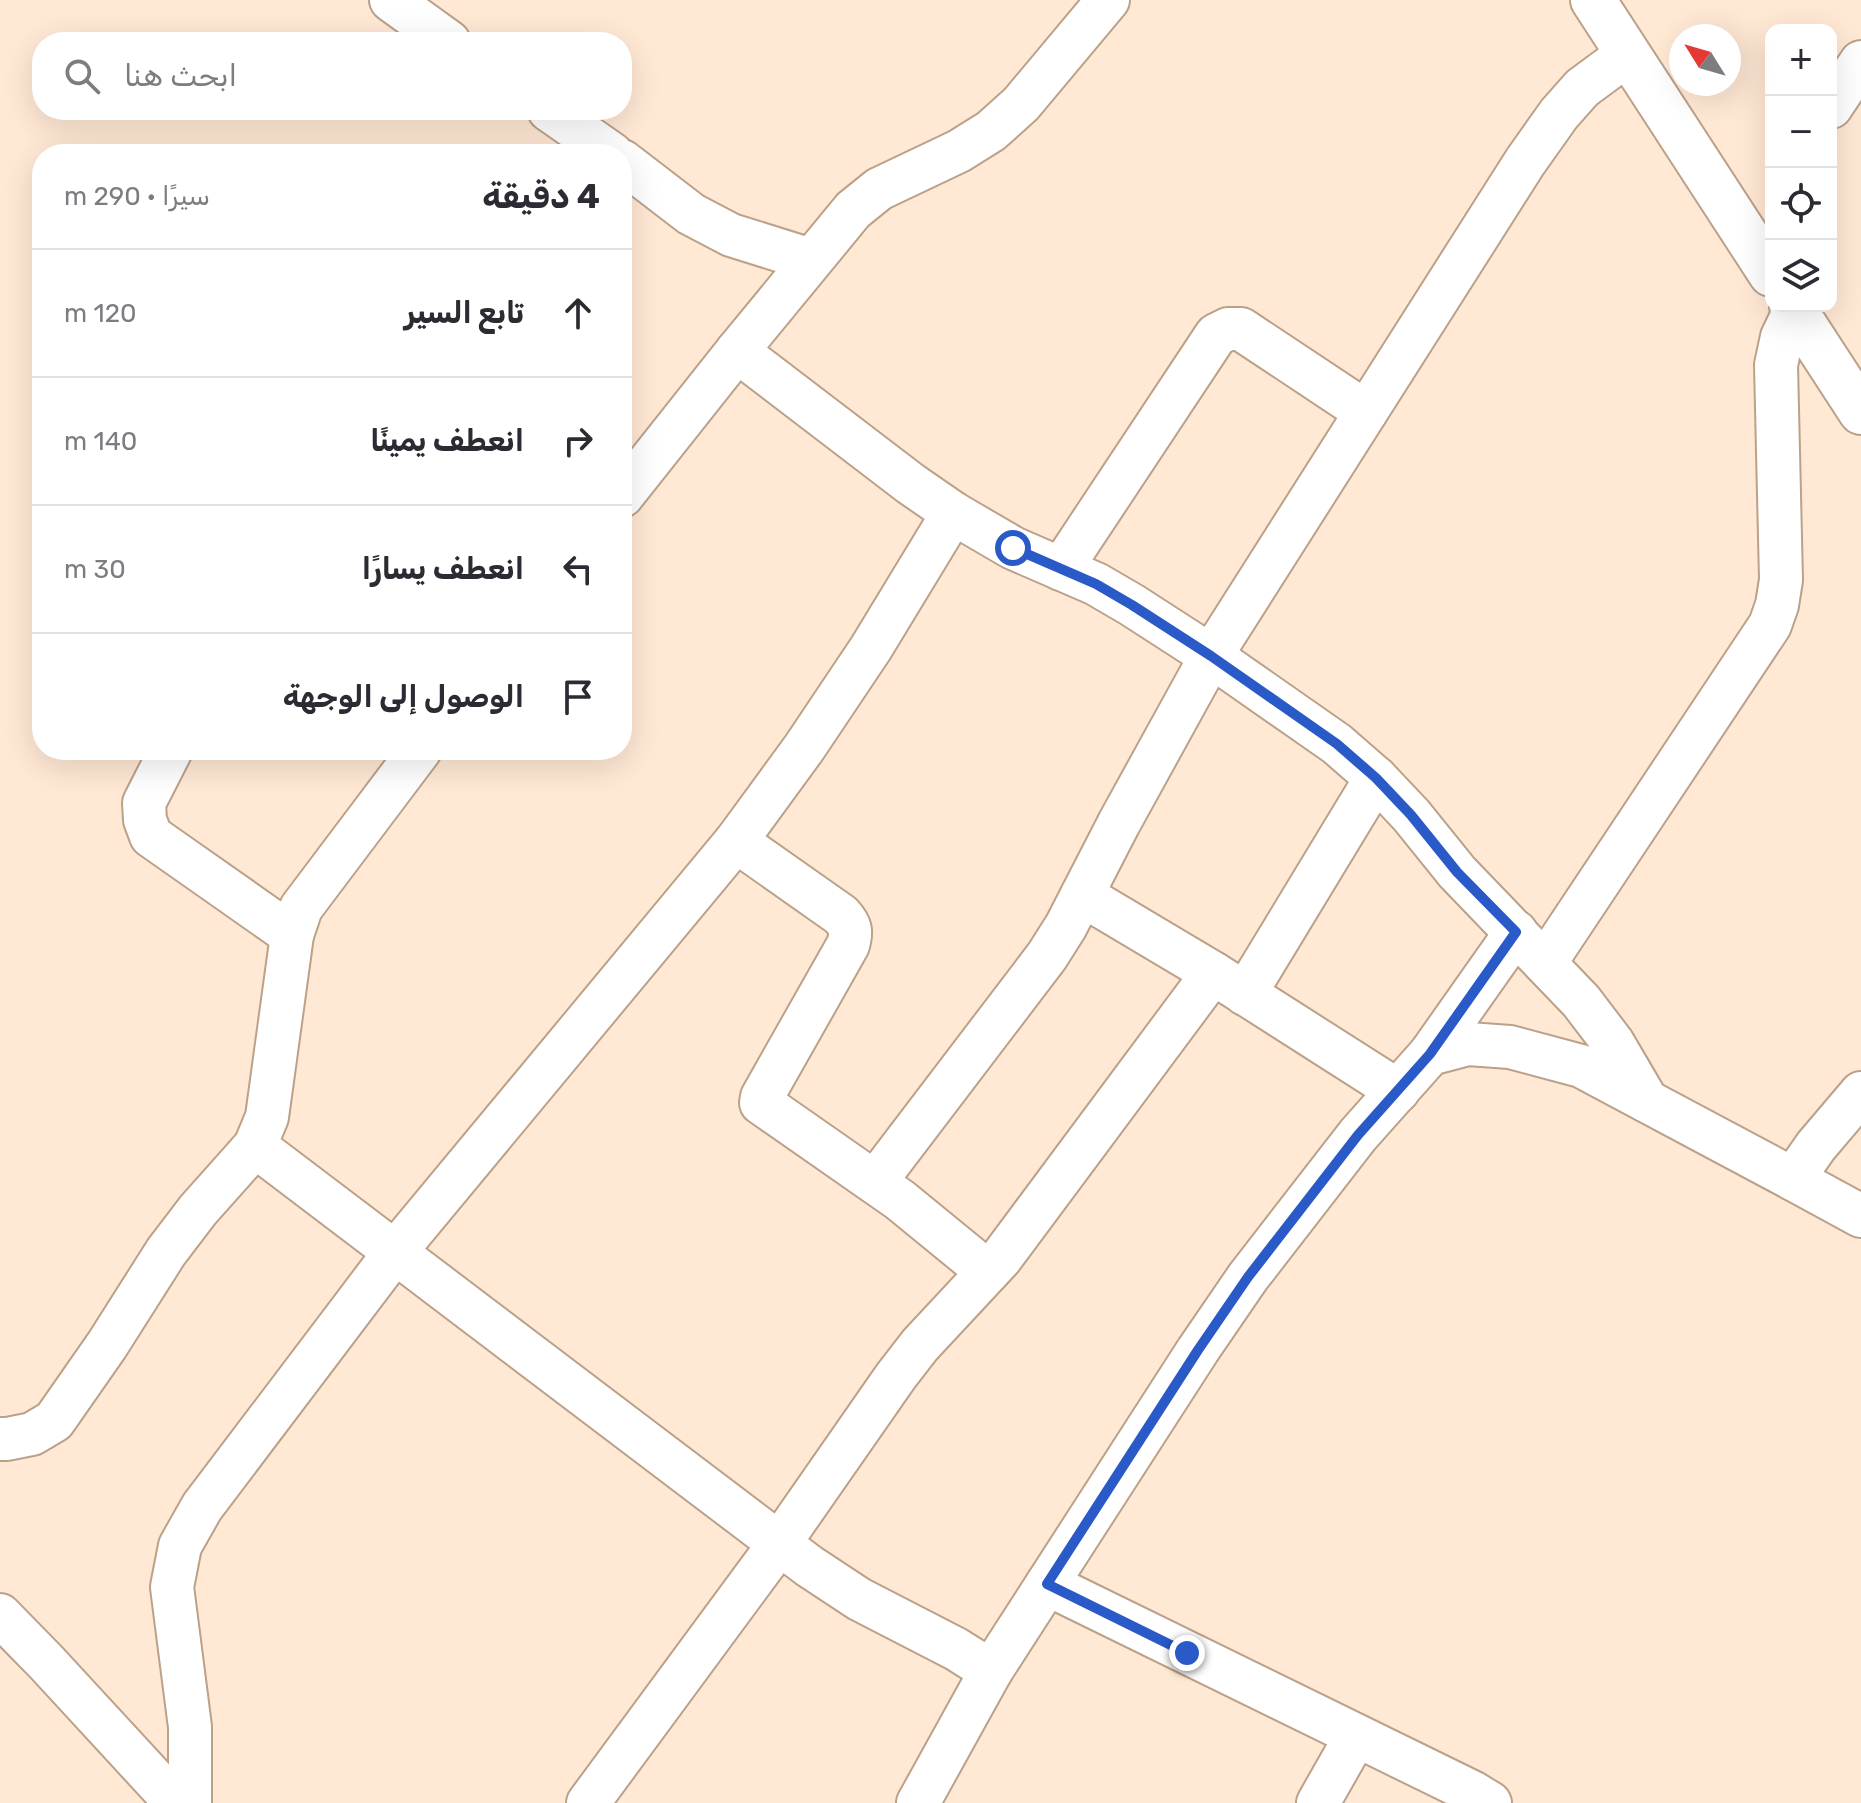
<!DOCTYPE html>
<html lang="ar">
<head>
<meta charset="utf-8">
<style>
	:root { --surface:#fff; --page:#f7f7f7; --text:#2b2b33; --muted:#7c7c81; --line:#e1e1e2 }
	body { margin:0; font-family:Rubik,Cairo,sans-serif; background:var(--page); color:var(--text); direction:rtl }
	.controls { position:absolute; right:24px; top:24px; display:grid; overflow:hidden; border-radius:16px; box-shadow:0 8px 32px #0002 }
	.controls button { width:72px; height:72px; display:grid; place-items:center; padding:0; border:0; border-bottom:2px solid var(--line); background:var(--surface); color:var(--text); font:40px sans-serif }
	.compass { position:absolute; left:1669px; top:24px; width:72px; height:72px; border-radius:50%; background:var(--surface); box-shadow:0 8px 32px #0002; rotate:307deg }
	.stop { position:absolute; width:24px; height:24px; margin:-18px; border:6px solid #2a5ac8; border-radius:50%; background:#fff }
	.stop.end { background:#2a5ac8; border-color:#fff; box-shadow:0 2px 8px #0008 }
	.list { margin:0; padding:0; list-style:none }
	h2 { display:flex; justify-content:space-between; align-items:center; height:104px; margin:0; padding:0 32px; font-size:34px }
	h2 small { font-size:26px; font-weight:400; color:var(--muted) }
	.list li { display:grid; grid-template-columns:52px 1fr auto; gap:24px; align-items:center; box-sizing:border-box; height:128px; padding:0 32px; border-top:2px solid var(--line) }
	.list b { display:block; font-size:30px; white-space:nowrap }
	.list em { font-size:26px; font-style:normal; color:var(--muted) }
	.icon { flex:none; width:44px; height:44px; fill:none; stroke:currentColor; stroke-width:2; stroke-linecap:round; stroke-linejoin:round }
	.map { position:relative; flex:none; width:1861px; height:1803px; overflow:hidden; direction:ltr }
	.search { position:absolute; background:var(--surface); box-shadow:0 8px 32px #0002; left:32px; top:32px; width:600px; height:88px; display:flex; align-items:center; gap:20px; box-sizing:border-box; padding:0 28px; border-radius:32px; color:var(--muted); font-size:30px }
	.panel { position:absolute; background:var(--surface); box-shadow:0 8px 32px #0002; left:32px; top:144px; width:600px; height:616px; border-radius:32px; direction:rtl }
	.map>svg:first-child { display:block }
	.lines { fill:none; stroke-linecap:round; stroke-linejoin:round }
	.street-casing { stroke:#bba189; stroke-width:46 }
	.secondary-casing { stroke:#bba189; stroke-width:48 }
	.street { stroke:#fff; stroke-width:42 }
	.secondary { stroke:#fff; stroke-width:44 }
	.route { stroke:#2a5ac8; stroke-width:10 }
</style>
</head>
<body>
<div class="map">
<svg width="1861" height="1803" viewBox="0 0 1861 1803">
	<rect width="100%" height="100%" fill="#ffe8d4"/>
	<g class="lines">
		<defs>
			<g id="street">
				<path d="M391,0L449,42"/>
				<path d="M1831,107L1861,62"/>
				<path d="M549,110L612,154"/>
				<path d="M622,161L691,214L731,235L811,260"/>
				<path d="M737,351L911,484L953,513L1013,548L1096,584L1132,605L1211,656L1337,744L1376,778L1411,815L1457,872L1581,1001L1613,1043L1647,1101"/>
				<path d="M622,496L737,351L853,210L879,189L959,151L991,131L1021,104L1108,0"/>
				<path d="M1061,569L1216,335L1228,329H1241L1366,412"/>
				<path d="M171,750L144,803L145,820L151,836L292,935"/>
				<path d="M736,841L841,915C851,926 852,931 848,945L762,1097L761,1103L900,1200L988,1272"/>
				<path d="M1082,895L1213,973L1398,1091"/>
				<path d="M1545,963L1770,625L1777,605L1781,580L1776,365L1782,337L1795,310"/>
				<path d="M1245,994L1376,778"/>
				<path d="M1430,1054L1516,932"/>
				<path d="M255,1146L809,1566L859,1599L956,1649L991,1671L1198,1350L1248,1277L1358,1135L1430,1054L1468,1044L1510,1047L1581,1066L1793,1179L1816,1146L1861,1093"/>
				<path d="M1793,1179L1861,1216"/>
				<path d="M875,1182L1047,956L1066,926L1119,823L1211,656L1525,162L1559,114L1582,88L1628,54"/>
				<path d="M0,1439H7L32,1434L54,1421L107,1345L166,1252L198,1210L255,1146L267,1117L292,935L301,908L420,750"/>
				<path d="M1047,1584L1472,1792L1490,1803"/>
				<path d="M0,1615L46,1662L176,1803"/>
				<path d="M190,1803V1727L172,1587L180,1546L202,1507L395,1252L736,841L804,748L871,648L953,513"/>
				<path d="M588,1803L779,1544L896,1376L920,1345L1001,1258L1213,973"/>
				<path d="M918,1803L991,1671"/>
				<path d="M1318,1803L1356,1736"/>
			</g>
			<g id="secondary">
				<path d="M1593,0L1771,274"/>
				<path d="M1792,306L1861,412"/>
			</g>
		</defs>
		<!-- street casing -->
		<use href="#street" class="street-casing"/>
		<!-- secondary casing -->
		<use href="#secondary" class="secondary-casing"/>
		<!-- street -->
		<use href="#street" class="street"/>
		<!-- secondary -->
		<use href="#secondary" class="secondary"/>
	</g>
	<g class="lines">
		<!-- route -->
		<path class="route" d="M1013,548L1096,584L1132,605L1211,656L1337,744L1376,778L1411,815L1457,872L1516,932L1430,1054L1358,1135L1248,1277L1198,1350L1047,1584L1187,1653"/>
	</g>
</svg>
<div class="controls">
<button>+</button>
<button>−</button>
<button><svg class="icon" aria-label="locate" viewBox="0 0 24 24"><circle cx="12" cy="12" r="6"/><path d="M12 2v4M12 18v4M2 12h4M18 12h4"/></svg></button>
<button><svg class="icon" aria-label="layers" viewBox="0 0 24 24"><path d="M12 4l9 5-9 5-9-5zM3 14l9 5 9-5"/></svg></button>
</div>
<svg class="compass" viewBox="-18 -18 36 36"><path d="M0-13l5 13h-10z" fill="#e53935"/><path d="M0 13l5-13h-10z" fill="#7c7c81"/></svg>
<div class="stop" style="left:1013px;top:548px"></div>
<div class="stop end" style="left:1187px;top:1653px"></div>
<div class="search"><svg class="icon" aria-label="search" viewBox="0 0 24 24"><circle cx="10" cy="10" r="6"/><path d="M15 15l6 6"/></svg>ابحث هنا</div>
<section class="panel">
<h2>4 دقيقة<small>سيرًا · 290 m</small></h2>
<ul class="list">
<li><svg class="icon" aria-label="ahead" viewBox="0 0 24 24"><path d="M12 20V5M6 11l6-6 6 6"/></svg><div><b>تابع السير</b></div><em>120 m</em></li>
<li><svg class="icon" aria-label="right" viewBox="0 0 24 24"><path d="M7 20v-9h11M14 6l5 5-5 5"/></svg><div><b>انعطف يمينًا</b></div><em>140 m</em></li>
<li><svg class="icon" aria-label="left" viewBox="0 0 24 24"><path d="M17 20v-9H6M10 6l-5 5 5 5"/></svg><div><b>انعطف يسارًا</b></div><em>30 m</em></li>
<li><svg class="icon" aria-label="arrive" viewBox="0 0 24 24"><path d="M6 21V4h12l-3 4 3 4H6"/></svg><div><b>الوصول إلى الوجهة</b></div></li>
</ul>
</section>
</div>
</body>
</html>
